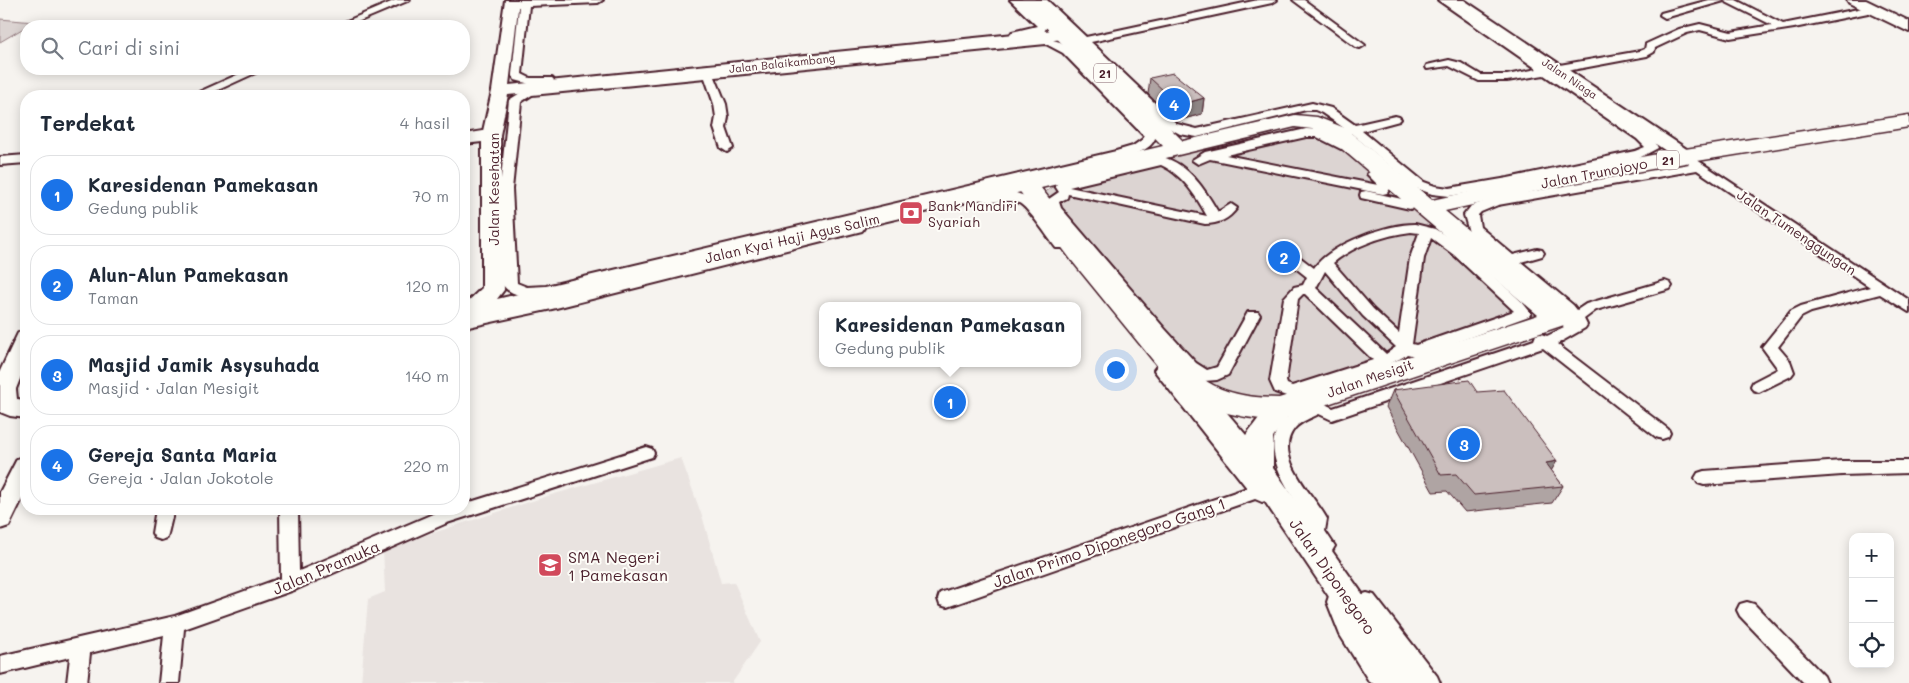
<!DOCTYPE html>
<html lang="id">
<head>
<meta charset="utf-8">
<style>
	:root { --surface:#fff; --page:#f6f6f7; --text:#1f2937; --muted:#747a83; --line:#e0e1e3; --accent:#1a73e8 }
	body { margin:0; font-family:Mali,sans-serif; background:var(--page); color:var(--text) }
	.controls { position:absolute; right:15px; bottom:15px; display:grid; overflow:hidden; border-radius:10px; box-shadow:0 2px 12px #0003 }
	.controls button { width:45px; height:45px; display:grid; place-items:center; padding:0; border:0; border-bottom:1px solid var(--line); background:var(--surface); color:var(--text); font:25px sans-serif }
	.you { position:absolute; left:1115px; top:369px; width:18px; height:18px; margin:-12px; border:4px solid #fff; border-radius:50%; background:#1a73e8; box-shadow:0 0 0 8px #1a73e833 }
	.badge { display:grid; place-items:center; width:32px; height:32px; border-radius:50%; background:var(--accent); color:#fff; font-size:16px; font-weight:700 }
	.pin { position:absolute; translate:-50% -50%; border:2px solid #fff; box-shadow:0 1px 5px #0006 }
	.popup { position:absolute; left:819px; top:302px; width:262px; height:65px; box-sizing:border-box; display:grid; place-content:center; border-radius:10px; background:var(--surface); filter:drop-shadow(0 1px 4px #0005); font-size:16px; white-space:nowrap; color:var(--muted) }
	.popup b { font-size:19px; color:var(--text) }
	.popup::after { content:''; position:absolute; left:50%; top:100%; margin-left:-10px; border:10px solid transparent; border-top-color:var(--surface) }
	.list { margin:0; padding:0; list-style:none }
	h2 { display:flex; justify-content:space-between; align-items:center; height:65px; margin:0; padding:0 20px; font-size:21px }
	h2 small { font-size:16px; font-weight:400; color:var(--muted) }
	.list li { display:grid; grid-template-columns:32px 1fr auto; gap:15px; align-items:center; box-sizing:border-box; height:80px; margin:0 10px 10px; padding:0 10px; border:1px solid var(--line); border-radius:20px }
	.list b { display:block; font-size:19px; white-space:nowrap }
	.list p { margin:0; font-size:16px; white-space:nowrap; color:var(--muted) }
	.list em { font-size:16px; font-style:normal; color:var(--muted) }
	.icon { flex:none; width:28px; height:28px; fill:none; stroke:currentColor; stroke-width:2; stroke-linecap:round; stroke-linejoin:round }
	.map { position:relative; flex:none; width:1909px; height:683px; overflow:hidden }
	.search { position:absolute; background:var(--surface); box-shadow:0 2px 12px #0003; left:20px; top:20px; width:450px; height:55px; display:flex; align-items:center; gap:12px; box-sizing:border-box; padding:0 18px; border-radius:20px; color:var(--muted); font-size:19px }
	.panel { position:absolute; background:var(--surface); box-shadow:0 2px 12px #0003; left:20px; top:90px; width:450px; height:425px; border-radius:20px }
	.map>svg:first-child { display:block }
	.built { fill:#e9e3e0 }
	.green { fill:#dcd4d2; stroke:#937a7e }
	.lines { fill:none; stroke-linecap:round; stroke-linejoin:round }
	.street-casing { stroke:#4a1f2b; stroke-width:4 }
	.secondary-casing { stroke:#4a1f2b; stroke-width:4 }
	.primary-casing { stroke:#4a1f2b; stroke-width:4 }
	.highway-casing { stroke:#4a1f2b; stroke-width:3 }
	.street { fill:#fdfcf7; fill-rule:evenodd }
	.secondary { fill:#fdfcf7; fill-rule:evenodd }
	.primary { fill:#fdfcf7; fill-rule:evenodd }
	.highway { fill:#fdfcf7; fill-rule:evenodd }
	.wall { fill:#afa4a3; stroke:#4a1f2b }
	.shaded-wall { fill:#8e8685; stroke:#4a1f2b }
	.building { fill:#cbbfbe; stroke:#4a1f2b }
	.labels { text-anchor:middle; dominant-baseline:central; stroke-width:4; stroke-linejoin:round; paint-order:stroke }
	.far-street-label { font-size:11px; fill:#4a1f2b; stroke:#fdfcf7 }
	.shield { fill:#fdfcf7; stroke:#806168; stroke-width:1 }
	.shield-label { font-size:12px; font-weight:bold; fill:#4a1f2b }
	.street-label { font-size:14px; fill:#4a1f2b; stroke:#fdfcf7 }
	.poi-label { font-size:14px; fill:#4a1f2b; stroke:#fdfcf7; text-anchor:start }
	.near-street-label { font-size:16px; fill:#4a1f2b; stroke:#fdfcf7 }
	.near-poi-label { font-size:16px; fill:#4a1f2b; stroke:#fdfcf7; text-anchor:start }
</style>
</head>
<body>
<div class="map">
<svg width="1909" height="683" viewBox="0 0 1909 683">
	<rect width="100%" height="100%" fill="#f6f3ef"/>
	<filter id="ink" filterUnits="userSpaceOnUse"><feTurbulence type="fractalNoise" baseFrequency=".02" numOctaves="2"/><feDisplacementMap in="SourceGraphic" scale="10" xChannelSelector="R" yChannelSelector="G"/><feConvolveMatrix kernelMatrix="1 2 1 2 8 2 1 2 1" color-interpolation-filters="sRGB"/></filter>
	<g filter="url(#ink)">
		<!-- built -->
		<path class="built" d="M681,458L703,519L721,583L734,582L760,642L732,683H361L368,599L385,592L383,549L551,495Z"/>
		<!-- green -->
		<g class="green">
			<path d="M0,19L34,22L0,42Z"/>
			<path d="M1293,127L1314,128L1325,133L1545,319L1271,410L1218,407L1044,202L1045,193C1059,173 1257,135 1293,127Z"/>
		</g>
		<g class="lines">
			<defs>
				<g id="street">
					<path d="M396,0H410L348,26H335Z"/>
					<path d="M520,0H603L598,3L529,6L522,74L530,78H552L554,80L552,82L530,84L515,80L512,74L519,7L511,6L510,4Z"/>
					<path d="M1010,0H1021L1046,24L1047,26L1044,32L1012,36L1011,34L1012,32L1037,26Z"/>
					<path d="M1036,0H1047L1086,37L1258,0H1277L1272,3L1091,42L1177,124L1197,129L1312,103L1331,108L1355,125L1395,116L1399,117L1401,119L1399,121L1362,131L1424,182L1435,186L1449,188L1508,178L1635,151L1645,147L1637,139L1544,75L1507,81H1479L1449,66L1427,69L1426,67L1427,65L1449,60L1461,63L1481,75H1507L1537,69L1438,0H1450L1548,67L1640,51L1645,49L1646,44L1679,29L1700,24L1731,32L1772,25L1724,1L1665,18L1660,15L1661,13L1709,0H1736L1783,24L1873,6L1878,9L1873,12L1794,28L1730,38L1700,30L1687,33L1655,48L1654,52L1647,56L1556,73L1654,140L1658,148L1639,158L1508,186L1449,196L1432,194L1416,188L1351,133L1342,134L1340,131L1344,128L1322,113L1315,110H1306L1197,137L1180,134L1169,128L1081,44H1074L1073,42L1076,39Z"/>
					<path d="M1293,0H1304L1365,45L1360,48L1356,47Z"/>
					<path d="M1046,38L1060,42L1071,49L1154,132L1156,135C1153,150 1136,153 1123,157L546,296C532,297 512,298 503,285L500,189L509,100L525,90L704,71L709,68L714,70ZM1046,44L1063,53L1144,136L1143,139L1133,146L1116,151L546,286L527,287L517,283L512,189L521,102L532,95L705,78L714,104L716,117L714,128L721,148L727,152L733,148L726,128L728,117L726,104L715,77Z"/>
					<path d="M250,69H264L205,96H190Z"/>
					<path d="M1306,129L1323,130L1347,145L1341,149L1317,137H1306L1226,155L1378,185L1367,174L1373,170L1377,171L1392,186L1387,193L1383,194L1210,159L1198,164L1192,160L1205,152Z"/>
					<path d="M26,155V163L0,165V157Z"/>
					<path d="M1691,156L1909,300V312L1880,294L1811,312L1801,317L1778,347L1790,361L1794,372L1791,376L1759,392L1753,390L1751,386L1753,382L1778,369L1762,347L1791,311L1801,306L1870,287L1697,170L1498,205L1481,212L1478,215L1480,227L1513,255L1537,249L1542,250L1544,253L1542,256L1521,262L1573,305L1577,310L1586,304L1665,281L1670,283L1672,286L1670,289L1596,310L1584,319L1587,325L1585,328L1557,344L1668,429L1670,433L1668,437L1662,439L1656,437L1543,348L1332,420L1319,414C1311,418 1301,421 1295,428C1271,456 1315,496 1327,519L1325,531L1335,546L1332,551C1319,556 1313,543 1307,532L1309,520C1277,476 1244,424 1319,401L1333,408L1534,340L1536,335L1541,334L1547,336L1564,328L1563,326L1567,318L1563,311L1508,265H1499L1497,262L1501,259L1469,232L1464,215L1471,206L1495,198L1689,164L1685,160Z"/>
					<path d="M1162,157C1189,164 1205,190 1218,212L1231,204L1237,208C1229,219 1219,224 1205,224L1068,194L1067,198L1059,202L1061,208L1165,329L1196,363L1207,370L1217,367L1248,312H1258L1260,315L1228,375L1217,380L1204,381L1186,371L1050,212L1046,201L1059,192L1055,186L1062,180ZM1161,165C1183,175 1196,196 1207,216L1069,187Z"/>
					<path d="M1366,191L1415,202L1416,205L1410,209L1361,198L1360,195L1361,192Z"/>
					<path d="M1013,192L1031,198L1066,242L1068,245L1066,248H1056C1049,239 1028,207 1019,203C1007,197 986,207 978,197L984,193Z"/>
					<path d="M857,224L862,225L864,228L862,231L552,309L464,328V318L552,299Z"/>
					<path d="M1415,224L1435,229L1454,241L1522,302L1531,313L1529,316L1420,355L1415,356L1407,354C1401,360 1392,360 1385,367L1292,398L1275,392L1270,381L1284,298L1294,287L1303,285L1307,277L1283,258L1281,255L1283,252H1293L1314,268C1331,244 1386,224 1415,224ZM1411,232L1419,233L1410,258L1399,333L1373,309L1333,263C1353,246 1385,235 1411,232ZM1431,238L1454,255L1514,311L1416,345L1412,344L1424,258ZM1325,271L1363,316L1396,347L1386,354L1316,288ZM1303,294H1305L1373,360L1292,386L1287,384L1286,381L1298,299Z"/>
					<path d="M1162,365L1167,366L1262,483L1267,481L1273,483L1276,488L1270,494L1268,500L1262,502L1255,499L947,607L940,605L938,599L940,593L1247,488L1157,374L1154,370L1157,366Z"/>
					<path d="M646,447L652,449L654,453L652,457L447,523L297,589L184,629L179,683H159L164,635L90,653L87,683H67L70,657L0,674V656L175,616L281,578L280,509H298L299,571L435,513L448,509H464V504Z"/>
					<path d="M1842,461H1909V473L1842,475L1704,485L1698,483L1695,478L1698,473L1704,471Z"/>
					<path d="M156,509H174L167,538L161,540L155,538L152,533Z"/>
					<path d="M1367,593L1374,595L1437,676L1440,683H1418L1360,607L1358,601L1360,595Z"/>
					<path d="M1336,594L1343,596L1352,612L1356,626L1391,683H1370L1340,635L1327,602L1329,596Z"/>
					<path d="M1747,602L1754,604L1824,676L1827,683H1804L1740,616L1737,610L1740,604Z"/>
				</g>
				<g id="secondary">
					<path d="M505,0H519L509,85L1064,29L1069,31L1072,34L1069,37L1064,39L508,95L500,135L504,290L497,299L963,191L1027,179L1034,181L1036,185L1034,189L1027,191L963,203L518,309L464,319V305L482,288V142L464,144V134L483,131L492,91Z"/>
					<path d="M1447,0H1464L1691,152L1694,156L1691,160L1685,161L1679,160Z"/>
					<path d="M1847,0H1866L1909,21V32L1849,3Z"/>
					<path d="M26,330V364L16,389L17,399L26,400V418L10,416L0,412V371L18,333Z"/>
					<path d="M26,456V491L9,526L0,529V492L17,459Z"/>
				</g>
				<path id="primary" d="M1184,370L1193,373L1246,435L1271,402L1280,399L1289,402L1293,409L1273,437V468L1418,672L1423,683H1387L1249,478L1175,385L1171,379L1175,373Z"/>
				<path id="highway" d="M1019,0H1038L1107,65L1183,141L1295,115L1317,117L1345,128L1432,200L1564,171L1685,149L1909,115V127L1685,163L1564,185L1445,211L1567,312L1571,318L1567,324L1280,420C1242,419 1203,411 1173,385L1072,261L1015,185L1019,180L1163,146ZM1295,127L1312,129L1329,138L1538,315L1279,398C1257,398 1233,396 1213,385C1185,370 1167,341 1147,318C1111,275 1075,233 1041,188Z"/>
			</defs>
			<!-- street casing -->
			<use href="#street" class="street-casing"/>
			<!-- secondary casing -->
			<use href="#secondary" class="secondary-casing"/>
			<!-- primary casing -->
			<use href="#primary" class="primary-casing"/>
			<!-- highway casing -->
			<use href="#highway" class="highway-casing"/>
			<!-- street -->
			<use href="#street" class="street"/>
			<!-- secondary -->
			<use href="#secondary" class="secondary"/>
			<!-- primary -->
			<use href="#primary" class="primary"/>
			<!-- highway -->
			<use href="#highway" class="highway"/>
		</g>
		<!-- wall -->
		<g class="wall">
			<path d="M1150,78L1204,98L1202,114L1176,121L1148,94Z"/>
			<path d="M1393,390L1477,392L1557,461L1551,470L1563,486L1552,503L1465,512L1447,491L1433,492L1386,407Z"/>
		</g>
		<!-- shaded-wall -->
		<g class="shaded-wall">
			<path d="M1204,98L1202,114L1176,121L1179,105Z"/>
			<path d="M1557,461L1547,478L1546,463Z"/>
		</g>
		<!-- building -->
		<g class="building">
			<path d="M1173,73L1204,98L1179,105L1150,78Z"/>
			<path d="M1469,380L1477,392L1504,390L1557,461L1546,463L1563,486L1474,495L1456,474L1441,475L1393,390Z"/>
		</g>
	</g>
	<!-- icons -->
	<defs>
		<symbol id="bank-square" viewBox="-11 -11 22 22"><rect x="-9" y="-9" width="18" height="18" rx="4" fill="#d1495b" stroke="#fdfcf7"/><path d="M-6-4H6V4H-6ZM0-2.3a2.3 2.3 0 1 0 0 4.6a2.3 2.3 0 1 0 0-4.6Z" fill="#fff"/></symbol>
		<symbol id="school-square" viewBox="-11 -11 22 22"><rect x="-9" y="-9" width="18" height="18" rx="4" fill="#d1495b" stroke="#fdfcf7"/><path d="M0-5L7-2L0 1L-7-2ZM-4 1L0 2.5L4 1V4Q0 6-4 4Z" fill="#fff"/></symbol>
	</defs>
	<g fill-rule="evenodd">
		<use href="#bank-square" x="897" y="199" width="28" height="28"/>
		<use href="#school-square" x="536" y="551" width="28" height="28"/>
	</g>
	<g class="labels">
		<!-- far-street labels -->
		<g class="far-street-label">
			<text transform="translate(782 63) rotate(-6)">Jalan Balaikambang</text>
			<text transform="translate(1570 78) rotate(34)">Jalan Niaga</text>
		</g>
		<!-- shield labels -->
		<g class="shield">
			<rect x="1094" y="63.5" width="22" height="19" rx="4"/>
			<rect x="1657" y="150.5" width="22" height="19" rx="4"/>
		</g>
		<g class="shield-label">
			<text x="1105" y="73">21</text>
			<text x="1668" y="160">21</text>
		</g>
		<!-- street labels -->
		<g class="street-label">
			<text transform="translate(1594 173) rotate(-11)">Jalan Trunojoyo</text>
			<text transform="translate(493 189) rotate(-90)">Jalan Kesehatan</text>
			<text transform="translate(1797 232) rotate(34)">Jalan Tumenggungan</text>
			<text transform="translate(792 238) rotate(-13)">Jalan Kyai Haji Agus Salim</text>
			<text transform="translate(1370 378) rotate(-19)">Jalan Mesigit</text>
		</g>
		<!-- poi labels -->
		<g class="poi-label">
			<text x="928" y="205">Bank Mandiri<tspan x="928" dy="16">Syariah</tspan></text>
		</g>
		<!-- near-street labels -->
		<g class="near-street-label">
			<text transform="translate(1109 542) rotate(-19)">Jalan Primo Diponegoro Gang 1</text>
			<text transform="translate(326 567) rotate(-23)">Jalan Pramuka</text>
			<text transform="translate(1333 576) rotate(55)">Jalan Diponegoro</text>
		</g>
		<!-- near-poi labels -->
		<g class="near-poi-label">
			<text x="568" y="556">SMA Negeri<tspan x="568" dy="18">1 Pamekasan</tspan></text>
		</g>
	</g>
</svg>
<div class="controls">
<button>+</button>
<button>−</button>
<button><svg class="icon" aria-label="locate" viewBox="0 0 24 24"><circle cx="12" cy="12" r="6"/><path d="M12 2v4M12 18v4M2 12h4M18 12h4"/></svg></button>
</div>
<div class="you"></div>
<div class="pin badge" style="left:950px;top:402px">1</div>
<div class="popup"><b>Karesidenan Pamekasan</b>Gedung publik</div>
<div class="pin badge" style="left:1284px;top:257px">2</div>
<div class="pin badge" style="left:1464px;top:444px">3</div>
<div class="pin badge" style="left:1174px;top:104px">4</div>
<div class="search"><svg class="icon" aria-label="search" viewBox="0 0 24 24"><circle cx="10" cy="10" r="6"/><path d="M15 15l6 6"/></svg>Cari di sini</div>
<section class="panel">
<h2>Terdekat<small>4 hasil</small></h2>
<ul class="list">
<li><span class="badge">1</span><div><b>Karesidenan Pamekasan</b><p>Gedung publik</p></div><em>70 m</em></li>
<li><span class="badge">2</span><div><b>Alun-Alun Pamekasan</b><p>Taman</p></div><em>120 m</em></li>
<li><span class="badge">3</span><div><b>Masjid Jamik Asysuhada</b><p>Masjid · Jalan Mesigit</p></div><em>140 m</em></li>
<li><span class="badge">4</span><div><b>Gereja Santa Maria</b><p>Gereja · Jalan Jokotole</p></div><em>220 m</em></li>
</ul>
</section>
</div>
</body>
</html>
